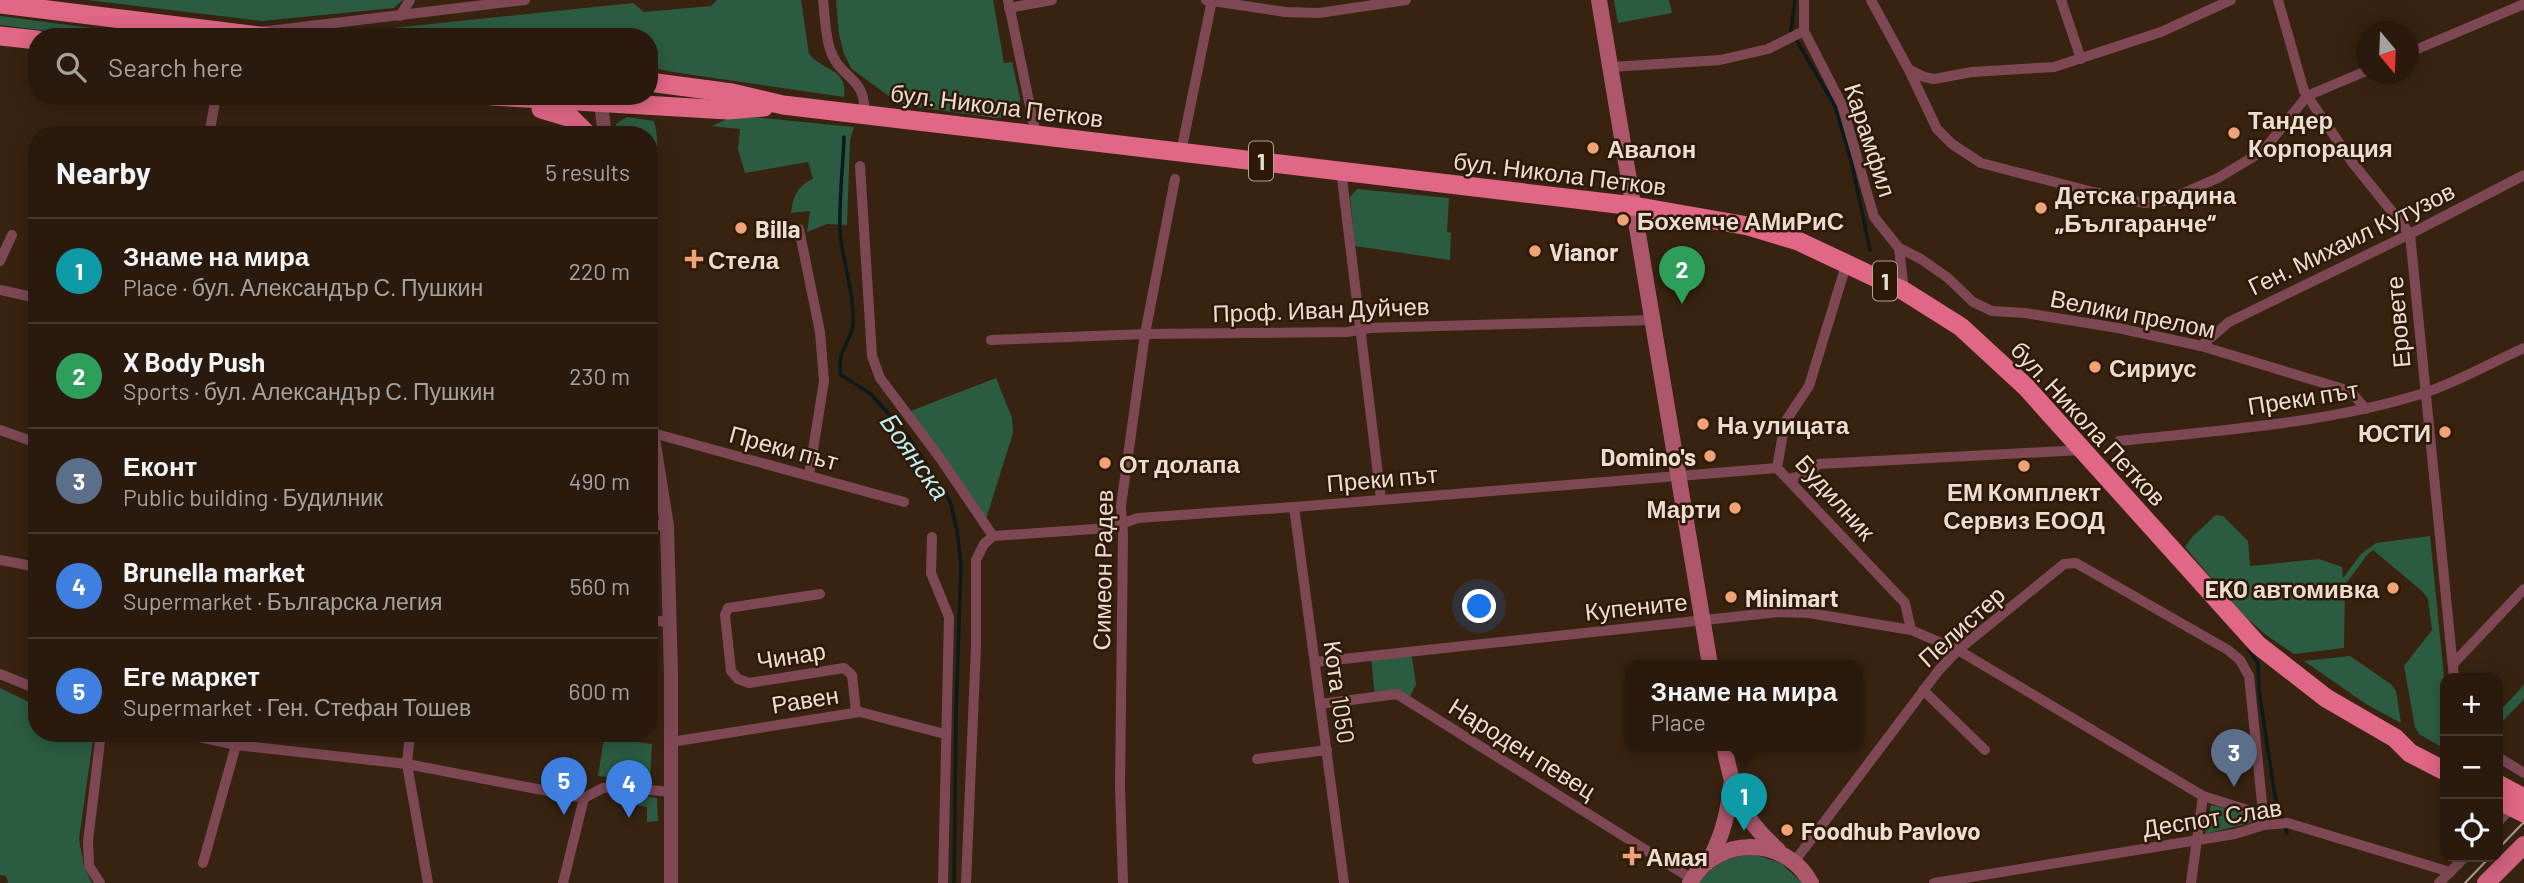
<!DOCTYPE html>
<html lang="en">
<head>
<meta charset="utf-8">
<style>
	:root { --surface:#2a1a0d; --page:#36271b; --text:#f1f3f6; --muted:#a5a19d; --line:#46382e; --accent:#efa377 }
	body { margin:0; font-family:Barlow,sans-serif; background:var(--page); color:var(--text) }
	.controls { position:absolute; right:21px; bottom:21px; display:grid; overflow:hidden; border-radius:14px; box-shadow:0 4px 18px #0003 }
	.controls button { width:63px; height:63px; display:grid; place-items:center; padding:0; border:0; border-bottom:2px solid var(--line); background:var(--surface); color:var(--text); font:35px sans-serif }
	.compass { position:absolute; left:2356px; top:21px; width:63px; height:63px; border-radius:50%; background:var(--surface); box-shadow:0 4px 18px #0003; rotate:161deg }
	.you { position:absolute; left:1480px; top:607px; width:24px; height:24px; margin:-18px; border:5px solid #fff; border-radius:50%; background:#1a73e8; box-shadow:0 0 0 10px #1a73e833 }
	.badge { display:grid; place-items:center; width:46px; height:46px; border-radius:50%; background:var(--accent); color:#fff; font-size:23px; font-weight:700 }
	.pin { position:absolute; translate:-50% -58px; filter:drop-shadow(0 2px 4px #0008) }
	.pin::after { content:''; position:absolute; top:37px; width:24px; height:21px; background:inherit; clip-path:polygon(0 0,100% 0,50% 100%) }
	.popup { position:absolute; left:1625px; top:660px; width:238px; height:91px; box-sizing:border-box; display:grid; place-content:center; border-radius:14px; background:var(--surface); filter:drop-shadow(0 2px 5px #0005); font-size:23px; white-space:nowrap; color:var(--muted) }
	.popup b { font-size:26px; color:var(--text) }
	.popup::after { content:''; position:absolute; left:50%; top:100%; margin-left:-14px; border:14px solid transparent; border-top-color:var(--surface) }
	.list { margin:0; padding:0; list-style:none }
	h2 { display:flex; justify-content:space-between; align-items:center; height:91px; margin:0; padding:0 28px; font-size:30px }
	h2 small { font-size:23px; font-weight:400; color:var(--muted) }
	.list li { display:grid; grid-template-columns:46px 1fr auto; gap:21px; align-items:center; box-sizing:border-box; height:105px; padding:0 28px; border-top:2px solid var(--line) }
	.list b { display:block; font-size:26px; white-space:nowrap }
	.list p { margin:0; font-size:23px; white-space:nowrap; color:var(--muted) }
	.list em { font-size:23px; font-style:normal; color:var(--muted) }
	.icon { flex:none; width:38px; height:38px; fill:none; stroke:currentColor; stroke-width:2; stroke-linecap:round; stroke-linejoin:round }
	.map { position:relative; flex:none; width:2524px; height:883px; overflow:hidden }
	.search { position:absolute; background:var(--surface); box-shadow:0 4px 18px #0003; left:28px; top:28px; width:630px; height:77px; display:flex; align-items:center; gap:18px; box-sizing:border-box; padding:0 24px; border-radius:28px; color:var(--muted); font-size:26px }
	.panel { position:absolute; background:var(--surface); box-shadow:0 4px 18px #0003; left:28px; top:126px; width:630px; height:616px; border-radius:28px }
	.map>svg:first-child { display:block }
	.green { fill:#2b5c41 }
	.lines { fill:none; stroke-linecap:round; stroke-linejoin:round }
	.stream { stroke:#0b1a1c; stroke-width:3.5 }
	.minor { stroke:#7d4854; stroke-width:10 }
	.tertiary { stroke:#7d4854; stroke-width:14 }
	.secondary { stroke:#ac576c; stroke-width:16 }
	.primary { stroke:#d0627e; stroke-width:18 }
	.trunk { stroke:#e06786; stroke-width:19 }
	.tram { stroke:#af9e91; stroke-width:2 }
	.poi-dot { fill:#efa377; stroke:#2e1907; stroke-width:2.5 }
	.labels { text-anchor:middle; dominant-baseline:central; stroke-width:5; stroke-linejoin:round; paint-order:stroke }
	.shield { fill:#2e1907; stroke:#b3a295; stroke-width:2 }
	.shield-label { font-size:23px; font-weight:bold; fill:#ecddd2 }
	.street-label { font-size:24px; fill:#ecddd2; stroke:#2e1907 }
	.poi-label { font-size:24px; font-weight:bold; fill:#ecddd2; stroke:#2e1907; text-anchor:start }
	.water-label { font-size:26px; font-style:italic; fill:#bbeff7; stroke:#2e1907 }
</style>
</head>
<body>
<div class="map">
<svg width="2524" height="883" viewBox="0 0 2524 883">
	<rect width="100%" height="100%" fill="#382311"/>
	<!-- green -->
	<g class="green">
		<path d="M87,0H403L394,8L262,21Z"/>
		<path d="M717,0H801L809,54C825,73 848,68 844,97L673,72L649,67V37H361L335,34L633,3L644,12L711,6Z"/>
		<path d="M836,0H993L1004,63L1012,62L1020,98L1019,115L996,118L901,105L852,69L844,54L839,34Z"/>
		<path d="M1614,0H1669L1672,13L1618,23Z"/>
		<path d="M0,16L159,37H95L0,25Z"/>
		<path d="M627,117L654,121C659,137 659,170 649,184V135H616V124Z"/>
		<path d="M753,117L854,127L850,140L847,225L827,224L807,232L810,211L791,213C793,197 797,186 813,179L808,162L745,173L738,149L740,129L712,126L727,119Z"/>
		<path d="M1357,189L1449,198L1447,232L1451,233L1450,260L1355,246L1350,197Z"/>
		<path d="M996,378L1012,418L1013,433L986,519L908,412Z"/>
		<path d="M2216,515L2223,516L2248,541L2250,566L2319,559L2342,567L2343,578L2361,554L2376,543L2430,536L2445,687V749L2419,734L2415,727L2404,666L2432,630L2428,599L2422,591L2373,550L2367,555L2345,585L2344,648L2294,654L2266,635L2242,614L2185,547L2193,536Z"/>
		<path d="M1411,652L1416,684L1408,701L1375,697L1371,657Z"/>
		<path d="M2350,656L2392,685L2396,691L2401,723L2366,704L2304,661Z"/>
		<path d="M2524,685V699L2498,726V713Z"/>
		<path d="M0,688L37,706V733H94L79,839L84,867L92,883H8L6,876L0,875Z"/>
		<path d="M604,738L652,744L650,782L598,776Z"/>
		<path d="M632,794L657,798L658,821L647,822V807L631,804Z"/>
		<path d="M2211,805L2249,814L2254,822L2205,834Z"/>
		<path d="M1753,854L1781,863L1802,883H1699C1714,863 1729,857 1753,854Z"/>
	</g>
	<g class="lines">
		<!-- stream -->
		<g class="stream">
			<path d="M1795,0L1791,31L1835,106L1851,160L1870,250"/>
			<path d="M844,137C843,167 839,198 840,228C841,260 855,292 853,324C851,343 836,350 841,375L871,394L908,436L950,501L957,530L961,565L956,713L954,883"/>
			<path d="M2249,650L2258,663L2259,691L2275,796L2287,833"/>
		</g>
		<!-- minor -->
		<g class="minor">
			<path d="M823,0C825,16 825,34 830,49C839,79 867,76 864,114"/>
			<path d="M1008,0L1036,135"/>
			<path d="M1206,0L1285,12L1319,13L1406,0"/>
			<path d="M1804,0V31L1842,105L1874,217L1899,248L1904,291"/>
			<path d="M1871,0L1909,70L1937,129L1952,144L1981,163L2093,192L2145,203L2165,201L2218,178L2263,151L2307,96L2366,71"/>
			<path d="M2061,0L2081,59"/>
			<path d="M2278,0L2304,91L2352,162L2410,234L2454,678"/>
			<path d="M1009,8L1052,0"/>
			<path d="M400,16L410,0"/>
			<path d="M260,32L525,0"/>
			<path d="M2408,53L2524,4"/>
			<path d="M1611,67L1720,60L1768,49L1804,31"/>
			<path d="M1910,70L1924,77L1934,79L1972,72L2054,67L2161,32L2231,0"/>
			<path d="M209,135L216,96"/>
			<path d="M1181,152L1212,0"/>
			<path d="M860,166L872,356L880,378L940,458L993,536"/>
			<path d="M1341,170L1381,499"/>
			<path d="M799,229L820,332L824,381L809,475"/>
			<path d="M1899,248L1921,259L1948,278L1973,302L1992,311L2025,313L2118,328L2201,346L2350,391L2366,409"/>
			<path d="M0,261L12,235"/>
			<path d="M1847,262L1809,386L1785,422L1777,468L1905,603L1911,630"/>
			<path d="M0,290L37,298"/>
			<path d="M991,340L1145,334L1347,332L1370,328L1653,320"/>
			<path d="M2201,346L2229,322L2410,234L2524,175"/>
			<path d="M0,430L37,443"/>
			<path d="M649,432L904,502"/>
			<path d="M2119,441C2221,430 2323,424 2421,394C2456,383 2490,363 2524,348"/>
			<path d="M1788,479L1800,476L1819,464L2082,450"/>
			<path d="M1294,507L1344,883"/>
			<path d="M649,524L667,526"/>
			<path d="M993,536L1109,528L1138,518L1294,507L1777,468"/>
			<path d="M932,537L931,573L949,617L943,883"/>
			<path d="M0,560L37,567"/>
			<path d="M820,594L728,608L725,615L731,671L738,679L749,683L844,668L852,675L856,712"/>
			<path d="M649,620L668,622"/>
			<path d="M1315,662L1779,612L1809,613L1911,630L1958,650L2203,796L2257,813L2264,825"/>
			<path d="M2453,664L2524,589"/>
			<path d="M0,674L37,689"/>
			<path d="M1923,690L1985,750"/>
			<path d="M1320,704L1397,694L1692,879"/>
			<path d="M181,733L236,745L407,764L584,798L603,788L616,787L671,792"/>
			<path d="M410,733L407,764L428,883"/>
			<path d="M671,742L860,712L945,734"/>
			<path d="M2498,757L2524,773"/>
			<path d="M1257,759L1327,750"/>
			<path d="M2498,822L2515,804"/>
			<path d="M1794,862L1939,670L1958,650L2064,564L2076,563L2228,650L2240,660L2249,676L2264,822"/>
			<path d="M203,863L236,745"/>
			<path d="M100,883L89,866L88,841L101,733"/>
			<path d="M563,883L584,798"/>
			<path d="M966,883L976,646V560L984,544L993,536"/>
			<path d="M1123,883L1120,787L1123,535L1121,506L1145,334L1175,179"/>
			<path d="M1934,883L2235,834L2264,825L2288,823L2450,872"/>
			<path d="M2191,883L2203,796"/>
			<path d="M2439,883L2465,857"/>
		</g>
		<!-- tertiary -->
		<g class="tertiary">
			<path d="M600,96L605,135"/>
			<path d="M649,413L667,526L671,676V883"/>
		</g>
		<!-- secondary -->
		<g class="secondary">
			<path d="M1599,0L1710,665"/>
			<path d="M1724,745C1733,794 1740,816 1778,850"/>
			<path d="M1710,859C1723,834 1728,813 1731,785"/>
			<path d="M1690,883C1716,835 1785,835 1811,883"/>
		</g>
		<!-- primary -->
		<path class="primary" d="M2486,883L2524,845"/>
		<!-- trunk -->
		<g class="trunk">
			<path d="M0,4L267,37"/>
			<path d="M0,36L37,40"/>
			<path d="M649,82L732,93L783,105L1634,206L1748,226L1798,241L1904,291L1961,327L2026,387L2258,645L2326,698L2395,738L2410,753L2445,771"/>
			<path d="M492,96L728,110L764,107"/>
			<path d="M541,109L571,118L588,135"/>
			<path d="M2498,784L2524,798"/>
			<path d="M2498,800L2524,813"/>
		</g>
		<!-- tram -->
		<g class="tram">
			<path d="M2498,849L2524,822"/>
			<path d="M2465,883L2490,857"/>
		</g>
	</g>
	<!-- markers -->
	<g class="poi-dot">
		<circle cx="2234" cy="133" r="7"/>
		<circle cx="1593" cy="148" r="7"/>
		<circle cx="2041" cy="208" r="7"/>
		<circle cx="1623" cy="220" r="7"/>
		<circle cx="741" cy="228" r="7"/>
		<circle cx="1535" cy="251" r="7"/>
		<path d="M690.5 248.5h7v7h7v7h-7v7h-7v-7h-7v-7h7z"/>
		<circle cx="2095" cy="367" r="7"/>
		<circle cx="1703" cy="424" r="7"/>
		<circle cx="2445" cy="432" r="7"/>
		<circle cx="1710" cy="456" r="7"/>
		<circle cx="1105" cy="463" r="7"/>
		<circle cx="2024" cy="466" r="7"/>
		<circle cx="1735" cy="508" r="7"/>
		<circle cx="2393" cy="588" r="7"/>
		<circle cx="1731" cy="597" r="7"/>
		<circle cx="1787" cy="830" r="7"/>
		<path d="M1628.5 845.5h7v7h7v7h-7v7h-7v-7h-7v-7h7z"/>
	</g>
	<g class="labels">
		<!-- shield labels -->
		<g class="shield">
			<rect x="1249" y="141.5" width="24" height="39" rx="5"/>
			<rect x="1873" y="261.5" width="24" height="39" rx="5"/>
		</g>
		<g class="shield-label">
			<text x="1261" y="161">1</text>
			<text x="1885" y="281">1</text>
		</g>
		<!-- street labels -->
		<g class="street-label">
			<text transform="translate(997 105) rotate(7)">бул. Никола Петков</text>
			<text transform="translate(1871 140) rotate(72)">Карамфил</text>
			<text transform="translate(1560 173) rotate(7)">бул. Никола Петков</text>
			<text transform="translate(2351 238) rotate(-26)">Ген. Михаил Кутузов</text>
			<text transform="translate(1321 309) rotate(-2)">Проф. Иван Дуйчев</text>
			<text transform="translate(2133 313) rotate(11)">Велики прелом</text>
			<text transform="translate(2397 322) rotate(-95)">Еровете</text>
			<text transform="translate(2303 397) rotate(-9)">Преки път</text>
			<text transform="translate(2089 423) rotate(47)">бул. Никола Петков</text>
			<text transform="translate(784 447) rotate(15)">Преки път</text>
			<text transform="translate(1382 478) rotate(-5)">Преки път</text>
			<text transform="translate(1836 497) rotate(48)">Будилник</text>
			<text transform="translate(1102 570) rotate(-89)">Симеон Радев</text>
			<text transform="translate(1636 606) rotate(-6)">Купените</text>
			<text transform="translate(1961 626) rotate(-42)">Пелистер</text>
			<text transform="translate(791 655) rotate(-9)">Чинар</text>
			<text transform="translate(1340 692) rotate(82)">Кота 1050</text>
			<text transform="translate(805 699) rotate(-9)">Равен</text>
			<text transform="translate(1523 748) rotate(32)">Народен певец</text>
			<text transform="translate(2212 817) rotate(-9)">Деспот Слав</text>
		</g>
		<!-- poi labels -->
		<g class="poi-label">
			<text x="2248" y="119">Тандер<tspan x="2248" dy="28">Корпорация</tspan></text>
			<text x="1607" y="148">Авалон</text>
			<text x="2055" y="194">Детска градина<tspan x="2055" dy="28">„Българанче“</tspan></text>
			<text x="1637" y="220">Бохемче АМиРиС</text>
			<text x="755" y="228">Billa</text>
			<text x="1549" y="251">Vianor</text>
			<text x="708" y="259">Стела</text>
			<text x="2109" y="367">Сириус</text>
			<text x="1717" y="424">На улицата</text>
			<text x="2431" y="432" text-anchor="end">ЮСТИ</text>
			<text x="1696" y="456" text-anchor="end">Domino's</text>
			<text x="1119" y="463">От долапа</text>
			<text x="2024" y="491" text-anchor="middle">ЕМ Комплект<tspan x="2024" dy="28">Сервиз ЕООД</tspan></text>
			<text x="1721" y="508" text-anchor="end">Марти</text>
			<text x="2379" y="588" text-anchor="end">EKO автомивка</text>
			<text x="1745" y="597">Minimart</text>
			<text x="1801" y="830">Foodhub Pavlovo</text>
			<text x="1646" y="856">Амая</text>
		</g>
		<!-- water labels -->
		<g class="water-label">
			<text transform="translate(916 456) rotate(55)">Боянска</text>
		</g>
	</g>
</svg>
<div class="controls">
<button>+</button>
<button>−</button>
<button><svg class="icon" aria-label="locate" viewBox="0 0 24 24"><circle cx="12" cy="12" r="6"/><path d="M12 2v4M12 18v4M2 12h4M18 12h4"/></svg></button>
</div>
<svg class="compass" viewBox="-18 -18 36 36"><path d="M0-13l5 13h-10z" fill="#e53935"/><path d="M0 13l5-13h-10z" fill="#a5a19d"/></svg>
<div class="you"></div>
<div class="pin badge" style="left:1744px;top:831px;background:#0f9aa8">1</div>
<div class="popup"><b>Знаме на мира</b>Place</div>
<div class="pin badge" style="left:1682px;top:304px;background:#2e9e5b">2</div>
<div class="pin badge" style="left:2234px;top:787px;background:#5c6f8a">3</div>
<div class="pin badge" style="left:629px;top:818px;background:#3f7fe0">4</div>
<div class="pin badge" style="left:564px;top:815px;background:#3f7fe0">5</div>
<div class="search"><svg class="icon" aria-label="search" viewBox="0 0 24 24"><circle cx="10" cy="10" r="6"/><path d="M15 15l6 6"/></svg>Search here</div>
<section class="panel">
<h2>Nearby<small>5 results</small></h2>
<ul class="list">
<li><span class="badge" style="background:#0f9aa8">1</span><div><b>Знаме на мира</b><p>Place · бул. Александър С. Пушкин</p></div><em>220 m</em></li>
<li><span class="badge" style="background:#2e9e5b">2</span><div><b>X Body Push</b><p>Sports · бул. Александър С. Пушкин</p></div><em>230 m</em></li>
<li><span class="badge" style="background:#5c6f8a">3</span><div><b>Еконт</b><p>Public building · Будилник</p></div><em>490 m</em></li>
<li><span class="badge" style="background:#3f7fe0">4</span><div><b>Brunella market</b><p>Supermarket · Българска легия</p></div><em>560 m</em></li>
<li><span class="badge" style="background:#3f7fe0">5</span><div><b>Еге маркет</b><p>Supermarket · Ген. Стефан Тошев</p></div><em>600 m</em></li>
</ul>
</section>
</div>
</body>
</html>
